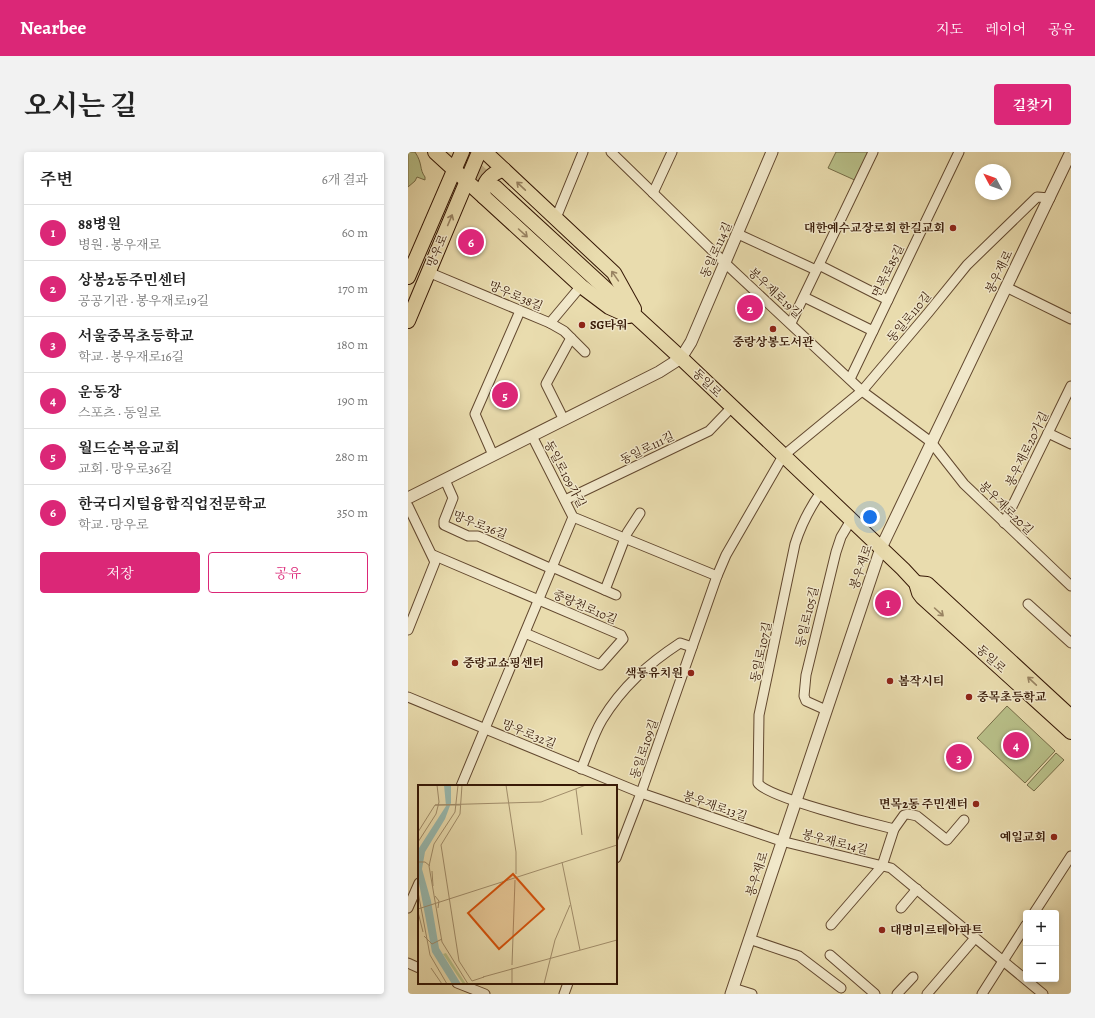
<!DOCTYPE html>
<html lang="ko">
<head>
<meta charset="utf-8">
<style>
	:root { --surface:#fff; --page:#f2f2f2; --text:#222; --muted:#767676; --line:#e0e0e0; --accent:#db2777 }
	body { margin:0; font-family:Alegreya,"Noto Serif KR",serif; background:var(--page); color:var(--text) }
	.controls { position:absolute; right:12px; bottom:12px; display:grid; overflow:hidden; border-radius:4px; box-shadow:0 2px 6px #0003 }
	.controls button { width:36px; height:36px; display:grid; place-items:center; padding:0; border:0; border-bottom:1px solid var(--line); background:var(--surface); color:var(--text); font:20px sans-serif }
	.compass { position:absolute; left:567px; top:12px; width:36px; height:36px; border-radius:50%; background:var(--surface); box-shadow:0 2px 6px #0003; rotate:311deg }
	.you { position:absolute; left:462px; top:365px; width:14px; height:14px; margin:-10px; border:3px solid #fff; border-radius:50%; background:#1a73e8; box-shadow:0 0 0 6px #1a73e833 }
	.badge { display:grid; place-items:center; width:26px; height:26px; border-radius:50%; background:var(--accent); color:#fff; font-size:13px; font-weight:700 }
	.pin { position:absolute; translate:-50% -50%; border:2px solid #fff; box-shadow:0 1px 4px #0006 }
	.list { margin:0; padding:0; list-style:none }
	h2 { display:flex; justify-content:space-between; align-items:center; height:52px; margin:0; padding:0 16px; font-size:17px }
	h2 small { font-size:13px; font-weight:400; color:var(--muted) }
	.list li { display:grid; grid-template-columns:26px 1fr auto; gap:12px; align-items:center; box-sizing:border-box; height:56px; padding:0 16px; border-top:1px solid var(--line) }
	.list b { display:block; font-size:15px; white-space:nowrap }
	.list p { margin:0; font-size:13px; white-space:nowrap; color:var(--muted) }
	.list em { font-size:13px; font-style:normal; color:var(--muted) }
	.actions { display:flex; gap:8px; padding:12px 16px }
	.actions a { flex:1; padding:9px 0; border:1px solid var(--accent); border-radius:4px; text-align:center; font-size:14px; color:var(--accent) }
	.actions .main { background:var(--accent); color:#fff }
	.map { position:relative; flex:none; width:663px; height:842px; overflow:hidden; border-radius:4px }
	header { display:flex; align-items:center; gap:24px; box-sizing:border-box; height:56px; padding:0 20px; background:var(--accent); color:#fff }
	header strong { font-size:19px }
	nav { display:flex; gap:22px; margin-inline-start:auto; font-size:14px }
	.intro { display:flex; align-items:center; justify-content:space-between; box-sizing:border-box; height:96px; padding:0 24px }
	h1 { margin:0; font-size:28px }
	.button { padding:10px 18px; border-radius:4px; background:var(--accent); color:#fff; font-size:14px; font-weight:700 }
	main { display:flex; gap:24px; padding:0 24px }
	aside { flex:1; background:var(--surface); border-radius:4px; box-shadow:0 2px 6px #0003 }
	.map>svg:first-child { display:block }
	.green { fill:#b8c089; stroke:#766c47 }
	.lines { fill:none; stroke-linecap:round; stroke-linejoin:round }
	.primary-tunnel { stroke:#c5b58c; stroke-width:14; stroke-dasharray:14 7; stroke-linecap:butt }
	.minor-casing { stroke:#62482f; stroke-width:11 }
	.tertiary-casing { stroke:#62482f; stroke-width:13 }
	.primary-casing { stroke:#351705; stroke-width:16 }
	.minor { stroke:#f1e8ca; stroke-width:9 }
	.tertiary { stroke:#f1e8ca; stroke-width:11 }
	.primary { stroke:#e9dcae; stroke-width:14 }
	.oneway { stroke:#988362 }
	.poi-dot { fill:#8f2418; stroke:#f1e8ca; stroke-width:1.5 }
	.labels { text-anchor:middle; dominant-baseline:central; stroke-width:3; stroke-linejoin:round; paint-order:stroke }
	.poi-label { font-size:12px; font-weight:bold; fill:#351705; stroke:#f1e8ca; text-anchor:start }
	.street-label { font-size:12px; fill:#351705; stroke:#f1e8ca }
	.inset-road { fill:none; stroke:#a18d6a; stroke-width:1 }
	.view { fill:#d6520b; fill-opacity:0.15; stroke:#d6520b; stroke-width:2 }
	.inset-edge { fill:none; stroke:#351705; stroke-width:2 }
</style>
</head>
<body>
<header>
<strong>Nearbee</strong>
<nav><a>지도</a><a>레이어</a><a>공유</a></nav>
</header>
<div class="intro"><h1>오시는 길</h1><a class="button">길찾기</a></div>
<main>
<aside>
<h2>주변<small>6개 결과</small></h2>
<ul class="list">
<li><span class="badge">1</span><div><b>88병원</b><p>병원 · 봉우재로</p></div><em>60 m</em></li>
<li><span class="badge">2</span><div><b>상봉2동주민센터</b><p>공공기관 · 봉우재로19길</p></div><em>170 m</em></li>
<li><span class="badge">3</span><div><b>서울중목초등학교</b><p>학교 · 봉우재로16길</p></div><em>180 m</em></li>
<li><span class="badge">4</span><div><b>운동장</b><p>스포츠 · 동일로</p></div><em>190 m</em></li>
<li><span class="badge">5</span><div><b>월드순복음교회</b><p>교회 · 망우로36길</p></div><em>280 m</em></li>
<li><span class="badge">6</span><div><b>한국디지털융합직업전문학교</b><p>학교 · 망우로</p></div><em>350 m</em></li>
</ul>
<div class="actions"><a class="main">저장</a><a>공유</a></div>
</aside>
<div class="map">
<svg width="663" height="842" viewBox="0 0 663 842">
	<rect width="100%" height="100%" fill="#e9dcae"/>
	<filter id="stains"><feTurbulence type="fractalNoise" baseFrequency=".005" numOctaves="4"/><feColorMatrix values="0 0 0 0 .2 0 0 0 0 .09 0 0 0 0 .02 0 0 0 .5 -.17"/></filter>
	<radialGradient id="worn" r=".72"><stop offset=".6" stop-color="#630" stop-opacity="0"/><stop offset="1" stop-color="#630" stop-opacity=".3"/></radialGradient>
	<!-- green -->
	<g class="green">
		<path d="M0,0H7C15,12 11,17 17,25V28L9,25L7,29L0,35Z"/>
		<path d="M428,0H465L451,30L420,16Z"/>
		<path d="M599,554L647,599L617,631L569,586Z"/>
		<path d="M648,601L656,608L626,639L619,633Z"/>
	</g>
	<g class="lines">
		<!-- primary-tunnel -->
		<path class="primary-tunnel" d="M49,0L87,35"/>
		<defs>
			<g id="minor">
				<path d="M203,0L317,111L454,239L523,290L556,332L663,434"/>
				<path d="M245,41L264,0"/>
				<path d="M148,66L175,0"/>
				<path d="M330,82L408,118"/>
				<path d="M411,113L480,148"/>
				<path d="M20,120L142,171L173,134"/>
				<path d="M598,135L663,167"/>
				<path d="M396,145L465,179"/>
				<path d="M142,171L156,179L177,200"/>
				<path d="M383,171L465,0"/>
				<path d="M442,227L551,0"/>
				<path d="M156,268L138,232L163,186"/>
				<path d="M640,281L663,292"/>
				<path d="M124,284L165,365L309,424"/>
				<path d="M85,303L67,262L112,159"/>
				<path d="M37,328L45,346L36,369V373L60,384H70L144,417"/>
				<path d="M413,340C401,357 393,373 387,392L351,563L350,631C358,645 465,672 486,677L496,663L500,662L509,664L539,688L556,668"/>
				<path d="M157,348L301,279L324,255"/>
				<path d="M0,354L27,410L0,478"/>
				<path d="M596,371L663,234"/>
				<path d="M25,403L213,483L215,487L192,513L117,481"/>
				<path d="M144,415L208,443"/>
				<path d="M197,438L219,381L232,361"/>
				<path d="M620,452L663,491"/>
				<path d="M0,545L233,641L373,689L483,716L635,842"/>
				<path d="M418,558L398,549L396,544L398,523L428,400L433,385L443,368"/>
				<path d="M173,617C180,601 185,583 194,568C214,535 240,512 272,491L284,495"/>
				<path d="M53,634L165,365"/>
				<path d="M208,706L233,641L309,424L318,403L375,304L454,239L520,161L559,113L629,45L642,46"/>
				<path d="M0,756L11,731"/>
				<path d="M493,756L509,737"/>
				<path d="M626,761L663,704"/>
				<path d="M423,773L474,714L486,677"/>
				<path d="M341,787L391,804L433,836"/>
				<path d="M422,803L467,842"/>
				<path d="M0,811L11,816"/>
				<path d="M49,831L77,842"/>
				<path d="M325,836L344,842"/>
				<path d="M156,842L160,831"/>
				<path d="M489,842L505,825"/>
				<path d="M519,842L567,786"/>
				<path d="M574,842L618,773"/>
			</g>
			<g id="tertiary">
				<path d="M0,346L251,220L273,206L283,190L364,0"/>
				<path d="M323,842L473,396L663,0"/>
			</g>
			<g id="primary">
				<path d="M27,0L173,134L201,155L221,164"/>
				<path d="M77,0L206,121L226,157"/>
				<path d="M87,35L273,206L495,417L508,431L511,441L514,445L663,580"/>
				<path d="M76,45C73,32 82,21 96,18"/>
				<path d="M0,125L54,0"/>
				<path d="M0,169L71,0"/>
				<path d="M508,431L519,432L663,565"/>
			</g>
		</defs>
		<!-- minor casing -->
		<use href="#minor" class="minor-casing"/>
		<!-- tertiary casing -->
		<use href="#tertiary" class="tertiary-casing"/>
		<!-- primary casing -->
		<use href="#primary" class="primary-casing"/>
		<!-- minor -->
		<use href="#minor" class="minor"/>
		<!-- tertiary -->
		<use href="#tertiary" class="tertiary"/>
		<!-- primary -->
		<use href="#primary" class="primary"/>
	</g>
	<!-- one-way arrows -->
	<defs><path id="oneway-shaft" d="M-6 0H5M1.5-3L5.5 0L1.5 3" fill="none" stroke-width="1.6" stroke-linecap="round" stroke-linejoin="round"/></defs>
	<g class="oneway">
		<use href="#oneway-shaft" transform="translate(113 34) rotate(-137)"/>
		<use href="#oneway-shaft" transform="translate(42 68) rotate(-67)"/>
		<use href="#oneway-shaft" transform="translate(115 81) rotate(42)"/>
		<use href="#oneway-shaft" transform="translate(207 124) rotate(-125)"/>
		<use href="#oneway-shaft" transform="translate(531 460) rotate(42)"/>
		<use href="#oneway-shaft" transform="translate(624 529) rotate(-137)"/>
	</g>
	<!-- markers -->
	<g class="poi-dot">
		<circle cx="545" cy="76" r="4"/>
		<circle cx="174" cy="173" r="4"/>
		<circle cx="365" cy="177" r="4"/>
		<circle cx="47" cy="511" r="4"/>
		<circle cx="283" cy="521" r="4"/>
		<circle cx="482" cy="529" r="4"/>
		<circle cx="561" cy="545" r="4"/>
		<circle cx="568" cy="652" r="4"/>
		<circle cx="646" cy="685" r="4"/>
		<circle cx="474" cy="778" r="4"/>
	</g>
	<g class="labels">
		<!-- poi labels -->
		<g class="poi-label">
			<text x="537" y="76" text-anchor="end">대한예수교장로회 한길교회</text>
			<text x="182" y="173">SG타워</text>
			<text x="365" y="190" text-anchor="middle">중랑상봉도서관</text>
			<text x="55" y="511">중랑교쇼핑센터</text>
			<text x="275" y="521" text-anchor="end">색동유치원</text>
			<text x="490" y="529">봄작시티</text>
			<text x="569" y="545">중목초등학교</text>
			<text x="560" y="652" text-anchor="end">면목2동 주민센터</text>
			<text x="638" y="685" text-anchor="end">예일교회</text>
			<text x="482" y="778">대명미르테아파트</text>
		</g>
		<!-- street labels -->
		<g class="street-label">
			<text transform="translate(308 98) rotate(-66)">동일로114길</text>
			<text transform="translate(29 99) rotate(-67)">망우로</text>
			<text transform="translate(480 119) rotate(-64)">면목로85길</text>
			<text transform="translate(591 120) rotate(-64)">봉우재로</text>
			<text transform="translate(367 141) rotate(43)">봉우재로19길</text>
			<text transform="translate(108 144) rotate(23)">망우로38길</text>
			<text transform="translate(501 165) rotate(-50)">동일로110길</text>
			<text transform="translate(299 231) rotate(44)">동일로</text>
			<text transform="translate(239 296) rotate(-26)">동일로111길</text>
			<text transform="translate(619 297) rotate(-64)">봉우재로20가길</text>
			<text transform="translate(157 322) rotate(62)">동일로109가길</text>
			<text transform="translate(598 356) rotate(44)">봉우재로20길</text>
			<text transform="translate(72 373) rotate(21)">망우로36길</text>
			<text transform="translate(453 415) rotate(-71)">봉우재로</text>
			<text transform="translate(177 455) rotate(23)">중랑천로10길</text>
			<text transform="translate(399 465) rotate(-76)">동일로105길</text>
			<text transform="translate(353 500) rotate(-78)">동일로107길</text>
			<text transform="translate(583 507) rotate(42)">동일로</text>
			<text transform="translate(121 582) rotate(22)">망우로32길</text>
			<text transform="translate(236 597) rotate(-71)">동일로109길</text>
			<text transform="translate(307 654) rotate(19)">봉우재로13길</text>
			<text transform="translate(427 690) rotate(14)">봉우재로14길</text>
			<text transform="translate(349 722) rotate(-72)">봉우재로</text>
		</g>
	</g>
	<!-- overview -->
	<g transform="translate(10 633)">
		<rect width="199" height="199" fill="#e9dcae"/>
		<path d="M28,168L48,199H45L25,169Z" fill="#b8c089"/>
		<path d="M26,0H33V18L27,34L7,67L4,84L13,116L21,163L43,199H34L14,167L0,93L1,63L28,21Z" fill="#98bab0"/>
		<path class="inset-road" d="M40,0L37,27L16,59L11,81L24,157L50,199M44,0L42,29L23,60L41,176L54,196L66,192M88,0L98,67V89M158,4L164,50M42,20H17L123,17L168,0M0,47L17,20M0,57L18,29L21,17L19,0M0,77H7L12,81M144,77L162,165M14,86L15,101M0,107L12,170L29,199M17,111L21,116L20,123M0,124L199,60M0,127L5,147M6,151L14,159L24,154M94,180L97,95M13,183L24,199M65,192L199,155M94,199V183M126,199L137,155L152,120"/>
		<path class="view" d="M95,89L126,124L81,164L50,128Z"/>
		<rect width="199" height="199" class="inset-edge"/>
	</g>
	<rect width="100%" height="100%" filter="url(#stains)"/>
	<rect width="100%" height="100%" fill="url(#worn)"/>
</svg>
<div class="controls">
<button>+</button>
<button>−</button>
</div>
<svg class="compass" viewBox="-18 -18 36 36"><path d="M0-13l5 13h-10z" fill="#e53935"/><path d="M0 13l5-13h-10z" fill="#767676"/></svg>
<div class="you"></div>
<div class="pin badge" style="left:480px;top:451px">1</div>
<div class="pin badge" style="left:342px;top:156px">2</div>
<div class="pin badge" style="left:551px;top:605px">3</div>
<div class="pin badge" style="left:608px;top:593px">4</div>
<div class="pin badge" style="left:97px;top:243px">5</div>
<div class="pin badge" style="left:63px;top:90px">6</div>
</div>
</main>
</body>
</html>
